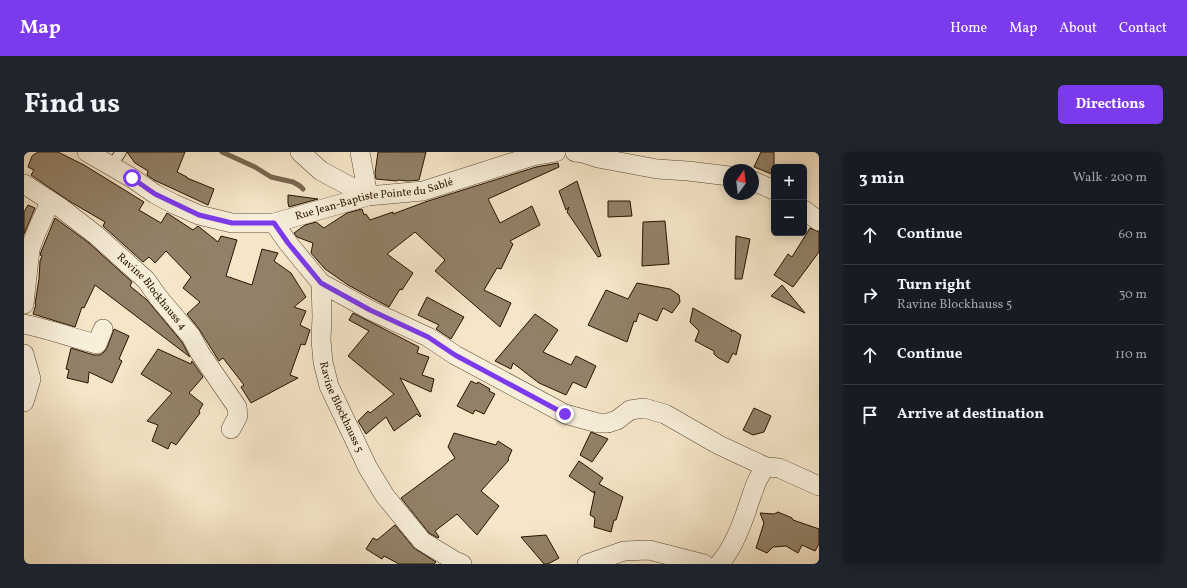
<!DOCTYPE html>
<html lang="en">
<head>
<meta charset="utf-8">
<style>
	:root { --surface:#171b24; --page:#20242c; --text:#f1f3f6; --muted:#9ea1a6; --line:#363941; --accent:#7c3aed }
	body { margin:0; font-family:Vollkorn,serif; background:var(--page); color:var(--text) }
	.controls { position:absolute; right:12px; top:12px; display:grid; overflow:hidden; border-radius:6px; box-shadow:0 2px 10px #0003 }
	.controls button { width:36px; height:36px; display:grid; place-items:center; padding:0; border:0; border-bottom:1px solid var(--line); background:var(--surface); color:var(--text); font:20px sans-serif }
	.compass { position:absolute; left:699px; top:12px; width:36px; height:36px; border-radius:50%; background:var(--surface); box-shadow:0 2px 10px #0003; rotate:14deg }
	.stop { position:absolute; width:12px; height:12px; margin:-9px; border:3px solid #7c3aed; border-radius:50%; background:#fff }
	.stop.end { background:#7c3aed; border-color:#fff; box-shadow:0 1px 4px #0008 }
	.list { margin:0; padding:0; list-style:none }
	h2 { display:flex; justify-content:space-between; align-items:center; height:52px; margin:0; padding:0 16px; font-size:17px }
	h2 small { font-size:13px; font-weight:400; color:var(--muted) }
	.list li { display:grid; grid-template-columns:26px 1fr auto; gap:12px; align-items:center; box-sizing:border-box; height:60px; padding:0 16px; border-top:1px solid var(--line) }
	.list b { display:block; font-size:15px; white-space:nowrap }
	.list p { margin:0; font-size:13px; white-space:nowrap; color:var(--muted) }
	.list em { font-size:13px; font-style:normal; color:var(--muted) }
	.icon { flex:none; width:22px; height:22px; fill:none; stroke:currentColor; stroke-width:2; stroke-linecap:round; stroke-linejoin:round }
	.map { position:relative; flex:none; width:795px; height:412px; overflow:hidden; border-radius:6px }
	header { display:flex; align-items:center; gap:24px; box-sizing:border-box; height:56px; padding:0 20px; background:var(--accent); color:#fff }
	header strong { font-size:19px }
	nav { display:flex; gap:22px; margin-inline-start:auto; font-size:14px }
	.intro { display:flex; align-items:center; justify-content:space-between; box-sizing:border-box; height:96px; padding:0 24px }
	h1 { margin:0; font-size:28px }
	.button { padding:10px 18px; border-radius:6px; background:var(--accent); color:#fff; font-size:14px; font-weight:700 }
	main { display:flex; gap:24px; padding:0 24px }
	aside { flex:1; background:var(--surface); border-radius:6px; box-shadow:0 2px 10px #0003 }
	.map>svg:first-child { display:block }
	.lines { fill:none; stroke-linecap:round; stroke-linejoin:round }
	.stream { stroke:#79664f; stroke-width:5 }
	.building { fill:#928168; stroke:#271300 }
	.lane-casing { stroke:#5a4832; stroke-width:12 }
	.street-casing { stroke:#5a4832; stroke-width:20 }
	.lane { stroke:#f8efdb; stroke-width:10 }
	.street { stroke:#f8efdb; stroke-width:19 }
	.route { stroke:#7c3aed; stroke-width:5 }
	.labels { text-anchor:middle; dominant-baseline:central; stroke-width:4; stroke-linejoin:round; paint-order:stroke }
	.street-label { font-size:11px; fill:#271300; stroke:#f8efdb }
</style>
</head>
<body>
<header>
<strong>Map</strong>
<nav><a>Home</a><a>Map</a><a>About</a><a>Contact</a></nav>
</header>
<div class="intro"><h1>Find us</h1><a class="button">Directions</a></div>
<main>
<div class="map">
<svg width="795" height="412" viewBox="0 0 795 412">
	<rect width="100%" height="100%" fill="#f5e6c8"/>
	<filter id="stains"><feTurbulence type="fractalNoise" baseFrequency=".005" numOctaves="4"/><feColorMatrix values="0 0 0 0 .2 0 0 0 0 .09 0 0 0 0 .02 0 0 0 .5 -.17"/></filter>
	<radialGradient id="worn" r=".72"><stop offset=".6" stop-color="#630" stop-opacity="0"/><stop offset="1" stop-color="#630" stop-opacity=".3"/></radialGradient>
	<g class="lines">
		<!-- stream -->
		<path class="stream" d="M198,0L231,15L247,25L269,30L276,34L279,37"/>
	</g>
	<!-- building -->
	<g class="building">
		<path d="M14,0H34L60,13L120,50L115,58L137,71L143,61L169,78L174,74L194,90L197,84L213,88L202,124L228,133L238,97L254,101L250,109L267,121L282,145L270,155L282,159L276,173L286,178L281,193L277,192L266,223L274,226L227,251L217,235L220,233L199,206L195,209L175,177L163,162L176,150L159,136L167,125L142,99L131,111L125,105L119,110L79,74L81,70L45,49L7,23L10,18L4,15L8,4Z"/>
		<path d="M103,0H161L153,20L163,25V26L190,37L184,53L130,28L123,23L124,19L111,11Z"/>
		<path d="M354,0H402L395,28L384,29L374,28L373,29L352,27L351,21Z"/>
		<path d="M737,0H750V23L730,15Z"/>
		<path d="M534,11L535,15L464,47L476,71L508,54L516,73L486,89L489,92L477,117L473,116L460,138L487,151L476,175L411,119L421,108L391,80L363,102L389,121L378,138L376,137L365,155L324,133L301,117L287,101L289,91L273,85L270,81L281,73L292,70L300,76L323,61L338,57L340,63L342,62L346,68L369,60V62L401,50L512,15Z"/>
		<path d="M553,29L577,104L574,105L543,60L545,55L542,58L535,39Z"/>
		<path d="M264,43L294,47L265,55L264,51Z"/>
		<path d="M584,49H606L608,64L584,65Z"/>
		<path d="M4,53L11,56L0,82V60Z"/>
		<path d="M31,66L65,91L108,130L106,134L123,148L158,190L166,205L71,133L60,156L58,155L51,175L9,162L12,152H11L15,127L16,109L18,104L16,103L17,100Z"/>
		<path d="M641,69L645,112L618,114L619,70Z"/>
		<path d="M786,76L795,80V100L769,135L750,123L764,102L768,105Z"/>
		<path d="M712,84L726,87L718,127H711Z"/>
		<path d="M613,131L646,137L655,143L656,150L648,161L639,156L633,169L615,161L612,170L610,169L603,190L564,173L582,138L604,147Z"/>
		<path d="M758,133L781,161L747,144Z"/>
		<path d="M403,145L440,165L427,187L412,177L415,173L394,163Z"/>
		<path d="M669,156L708,178L707,180L709,178L717,183L712,203L709,201L704,211L693,205L690,202V199L671,189L675,179L666,170Z"/>
		<path d="M329,161L395,195L393,201L405,205L398,223L410,227L407,240L376,226L397,264L396,265L393,262L370,279L362,265L342,282L334,269L344,259L346,261L370,242L324,204L345,179L325,168Z"/>
		<path d="M511,162L534,178L519,200L547,213L552,204L572,214L562,236L549,230L542,243L515,231L489,211L487,217L471,209Z"/>
		<path d="M90,177L105,184L95,207L98,209L88,231L65,220L64,231L43,226L45,218L42,217L47,196L70,203H76L80,200L83,196Z"/>
		<path d="M134,197L167,212L168,209L179,225L165,241L179,252L175,259L176,261L152,293L147,290L144,297L128,289L134,273L123,269L148,241L117,222Z"/>
		<path d="M447,229L453,232L454,230L466,237L465,239L471,242L460,262L451,258L449,262L433,254Z"/>
		<path d="M730,256L747,264L740,280L729,283L719,278Z"/>
		<path d="M567,280L584,287L568,310L556,303Z"/>
		<path d="M430,281L472,293L474,289L488,298L484,307L485,308L457,339L475,354L453,383L433,362L411,379L415,385L414,386L405,381L377,346L431,306L424,295Z"/>
		<path d="M555,309L579,326L575,332L599,345L592,368H590L587,380L570,375L571,366L566,363L571,339L570,341L545,324Z"/>
		<path d="M754,360L768,366L769,368L795,377V392L791,399L778,393L774,401L762,394L749,395L743,401L732,396L740,371L736,361L750,362Z"/>
		<path d="M371,373L390,396L412,410L410,412H375L360,404L358,407L342,397L349,386L353,388Z"/>
		<path d="M522,383L535,406L524,412H520L497,385Z"/>
	</g>
	<g class="lines">
		<defs>
			<path id="lane" d="M87,14L97,0"/>
			<g id="street">
				<path id="s1" d="M63,0L108,26L131,42L150,52L175,63L208,71H250L344,44L399,39L509,4L532,0"/>
				<path d="M276,0L297,19L344,44"/>
				<path d="M336,0L344,44"/>
				<path d="M551,0L559,1L574,6L633,17L664,19L705,24"/>
				<path d="M729,29L750,38"/>
				<path id="s2" d="M0,32L37,56L72,83L122,128L134,145L167,184L176,201L213,255L214,264L207,277"/>
				<path d="M780,58L795,69"/>
				<path id="s3" d="M250,71L264,91L297,131L298,164L297,188L299,210L305,234L344,316L361,344L398,389L431,409L438,412"/>
				<path d="M297,131L346,158L404,185L431,203L541,262L574,271H584L593,268L606,258L620,256L641,262L695,293L742,315L755,316L795,334"/>
				<path d="M0,152L6,97L12,81L26,50"/>
				<path d="M0,172C25,177 48,186 73,192L79,177"/>
				<path d="M0,202L7,227L0,250"/>
				<path d="M563,412L600,399L625,398L680,412"/>
				<path d="M695,412C709,397 719,370 725,351C730,337 733,325 742,315"/>
			</g>
		</defs>
		<!-- lane casing -->
		<use href="#lane" class="lane-casing"/>
		<!-- street casing -->
		<use href="#street" class="street-casing"/>
		<!-- lane -->
		<use href="#lane" class="lane"/>
		<!-- street -->
		<use href="#street" class="street"/>
	</g>
	<g class="lines">
		<!-- route -->
		<path class="route" d="M108,26L131,42L175,63L208,71H250L264,91L297,131L346,158L404,185L431,203L541,262"/>
	</g>
	<g class="labels">
		<!-- street labels -->
		<g class="street-label">
			<text stroke="none"><textPath href="#s1" startOffset="308">Rue Jean-Baptiste Pointe du Sablé</textPath></text>
			<text stroke="none"><textPath href="#s2" startOffset="168">Ravine Blockhauss 4</textPath></text>
			<text stroke="none"><textPath href="#s3" startOffset="204">Ravine Blockhauss 5</textPath></text>
		</g>
	</g>
	<rect width="100%" height="100%" filter="url(#stains)"/>
	<rect width="100%" height="100%" fill="url(#worn)"/>
</svg>
<div class="controls">
<button>+</button>
<button>−</button>
</div>
<svg class="compass" viewBox="-18 -18 36 36"><path d="M0-13l5 13h-10z" fill="#e53935"/><path d="M0 13l5-13h-10z" fill="#9ea1a6"/></svg>
<div class="stop" style="left:108px;top:26px"></div>
<div class="stop end" style="left:541px;top:262px"></div>
</div>
<aside>
<h2>3 min<small>Walk · 200 m</small></h2>
<ul class="list">
<li><svg class="icon" aria-label="ahead" viewBox="0 0 24 24"><path d="M12 20V5M6 11l6-6 6 6"/></svg><div><b>Continue</b></div><em>60 m</em></li>
<li><svg class="icon" aria-label="right" viewBox="0 0 24 24"><path d="M7 20v-9h11M14 6l5 5-5 5"/></svg><div><b>Turn right</b><p>Ravine Blockhauss 5</p></div><em>30 m</em></li>
<li><svg class="icon" aria-label="ahead" viewBox="0 0 24 24"><path d="M12 20V5M6 11l6-6 6 6"/></svg><div><b>Continue</b></div><em>110 m</em></li>
<li><svg class="icon" aria-label="arrive" viewBox="0 0 24 24"><path d="M6 21V4h12l-3 4 3 4H6"/></svg><div><b>Arrive at destination</b></div></li>
</ul>
</aside>
</main>
</body>
</html>
